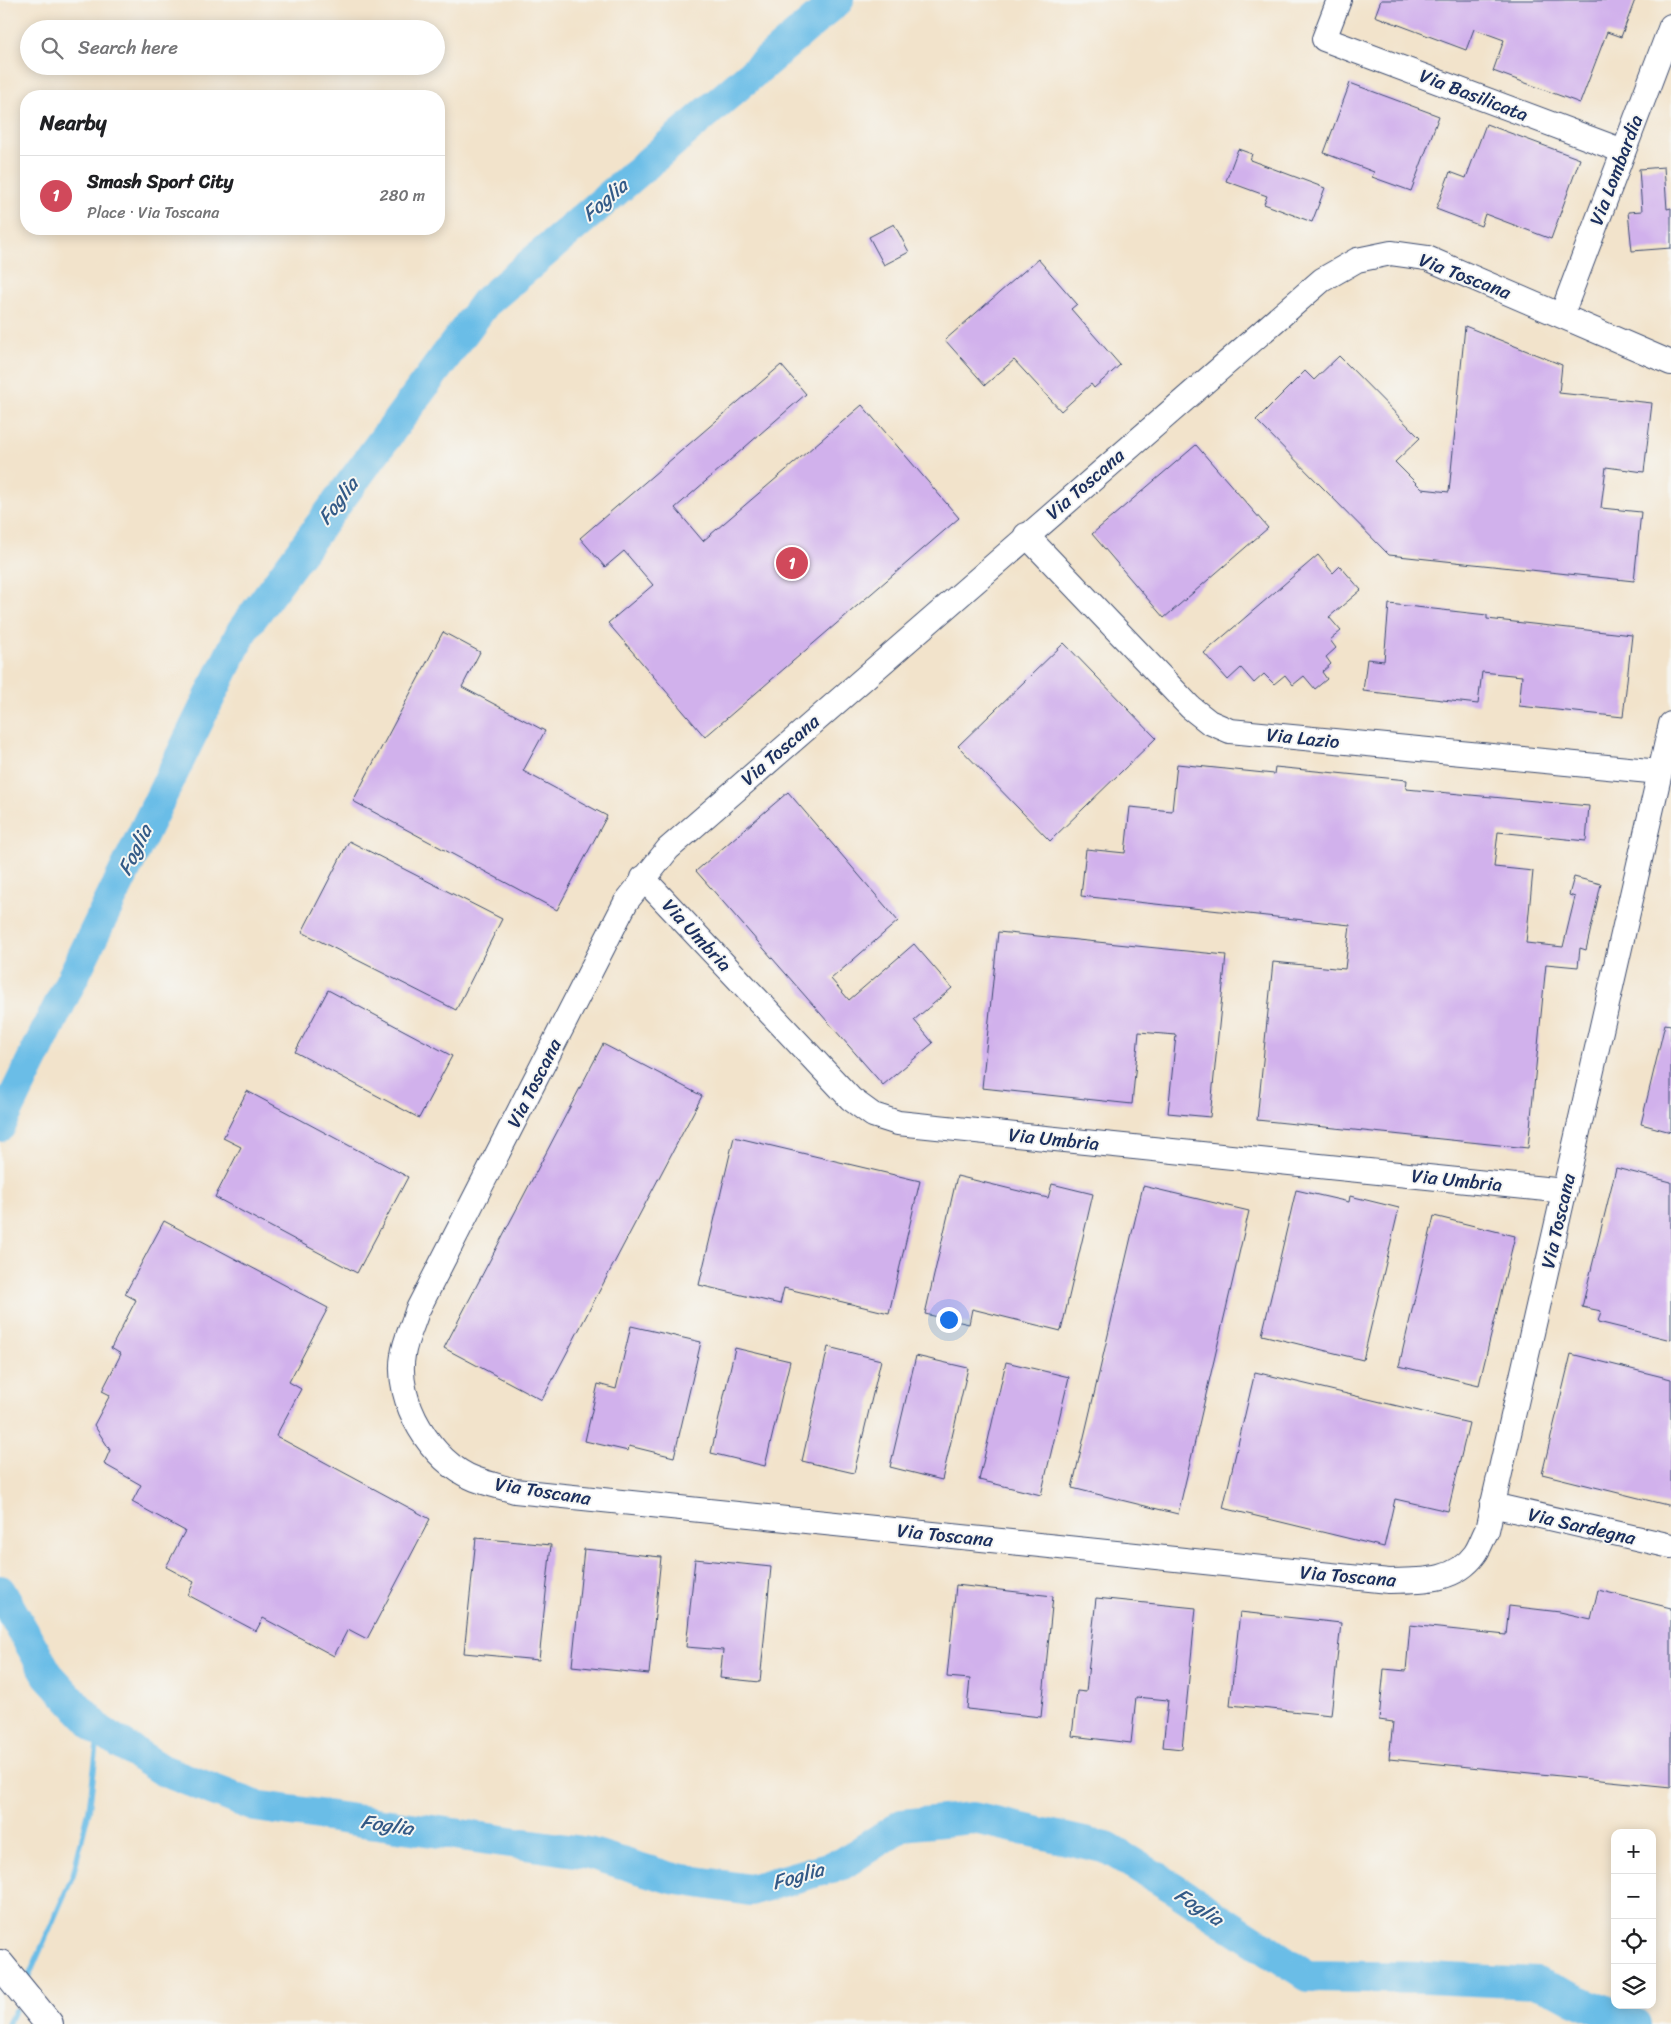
<!DOCTYPE html>
<html lang="en">
<head>
<meta charset="utf-8">
<style>
	:root { --surface:#fff; --page:#f2f2f2; --text:#202124; --muted:#757577; --line:#e0e0e0; --accent:#d1495b }
	body { margin:0; font-family:Sriracha,sans-serif; background:var(--page); color:var(--text) }
	.controls { position:absolute; right:15px; bottom:15px; display:grid; overflow:hidden; border-radius:10px; box-shadow:0 2px 12px #0003 }
	.controls button { width:45px; height:45px; display:grid; place-items:center; padding:0; border:0; border-bottom:1px solid var(--line); background:var(--surface); color:var(--text); font:25px sans-serif }
	.you { position:absolute; left:948px; top:1319px; width:18px; height:18px; margin:-12px; border:4px solid #fff; border-radius:50%; background:#1a73e8; box-shadow:0 0 0 8px #1a73e833 }
	.badge { display:grid; place-items:center; width:32px; height:32px; border-radius:50%; background:var(--accent); color:#fff; font-size:16px; font-weight:700 }
	.pin { position:absolute; translate:-50% -50%; border:2px solid #fff; box-shadow:0 1px 5px #0006 }
	.list { margin:0; padding:0; list-style:none }
	h2 { display:flex; justify-content:space-between; align-items:center; height:65px; margin:0; padding:0 20px; font-size:21px }
	h2 small { font-size:16px; font-weight:400; color:var(--muted) }
	.list li { display:grid; grid-template-columns:32px 1fr auto; gap:15px; align-items:center; box-sizing:border-box; height:80px; padding:0 20px; border-top:1px solid var(--line) }
	.list b { display:block; font-size:19px; white-space:nowrap }
	.list p { margin:0; font-size:16px; white-space:nowrap; color:var(--muted) }
	.list em { font-size:16px; font-style:normal; color:var(--muted) }
	.icon { flex:none; width:28px; height:28px; fill:none; stroke:currentColor; stroke-width:2; stroke-linecap:round; stroke-linejoin:round }
	.map { position:relative; flex:none; width:1671px; height:2024px; overflow:hidden }
	.search { position:absolute; background:var(--surface); box-shadow:0 2px 12px #0003; left:20px; top:20px; width:425px; height:55px; display:flex; align-items:center; gap:12px; box-sizing:border-box; padding:0 18px; border-radius:28px; color:var(--muted); font-size:19px }
	.panel { position:absolute; background:var(--surface); box-shadow:0 2px 12px #0003; left:20px; top:90px; width:425px; height:145px; border-radius:20px }
	.map>svg:first-child { display:block }
	.lines { fill:none; stroke-linecap:round; stroke-linejoin:round }
	.stream { stroke:#6bbde7; stroke-width:5.5 }
	.river { stroke:#6bbde7; stroke-width:32 }
	.building { fill:#d1b1ec }
	.minor-casing { stroke:#3b4a6e; stroke-width:26 }
	.major-casing { stroke:#3b4a6e; stroke-width:30 }
	.minor { stroke:#fff; stroke-width:24 }
	.major { stroke:#fff; stroke-width:28 }
	.labels { text-anchor:middle; dominant-baseline:central; stroke-width:4; stroke-linejoin:round; paint-order:stroke }
	.street-label { font-size:19px; fill:#1b2f5e; stroke:#f6f6f2 }
	.water-label { font-size:20px; font-style:italic; fill:#335a87; stroke:#f6f6f2 }
</style>
</head>
<body>
<div class="map">
<svg width="1671" height="2024" viewBox="0 0 1671 2024">
	<rect width="100%" height="100%" fill="#f6f6f2"/>
	<filter id="ink" filterUnits="userSpaceOnUse"><feTurbulence type="fractalNoise" baseFrequency=".02" numOctaves="2"/><feDisplacementMap in="SourceGraphic" scale="10" xChannelSelector="R" yChannelSelector="G"/><feConvolveMatrix kernelMatrix="1 2 1 2 8 2 1 2 1" color-interpolation-filters="sRGB"/></filter>
	<filter id="wash" filterUnits="userSpaceOnUse"><feTurbulence type="fractalNoise" baseFrequency=".0096" numOctaves="4" result="noise"/><feDisplacementMap in="SourceGraphic" scale="20" xChannelSelector="R" yChannelSelector="G"/><feGaussianBlur stdDeviation="1.12" result="paint"/><feColorMatrix in="noise" values="0 0 0 0 0 0 0 0 0 0 0 0 0 0 0 0 0 1.4 0 .05"/><feComposite in="paint" operator="in"/></filter>
	<g filter="url(#wash)">
		<rect width="100%" height="100%" fill="#f2e3cb"/>
		<g class="lines">
			<!-- stream -->
			<g class="stream">
				<path d="M29,1976L73,1875L89,1810L99,1730"/>
				<path d="M8,2024L15,2010"/>
			</g>
			<!-- river -->
			<g class="river">
				<path d="M0,1126L242,631L485,303L838,0"/>
				<path d="M0,1591L48,1675L99,1730L162,1770L255,1806L589,1853L671,1878L750,1890L842,1864L902,1825L973,1818L1107,1848L1174,1888L1307,1976L1426,1978L1537,1983L1635,2024"/>
			</g>
		</g>
		<g id="blocks">
			<!-- building -->
			<g class="building">
				<path d="M1381,0H1635L1621,37L1607,32L1580,103L1493,71L1504,40L1474,29L1466,50L1375,16Z"/>
				<path d="M1350,83L1439,116L1411,191L1372,177L1374,172L1324,153Z"/>
				<path d="M1486,124L1580,159L1551,239L1485,214L1481,226L1436,209L1450,172L1466,178Z"/>
				<path d="M1238,149L1252,154L1250,160L1325,188L1312,222L1264,204L1267,196L1226,181Z"/>
				<path d="M1664,167L1667,209L1671,208V248L1632,251L1628,212L1642,211L1639,169Z"/>
				<path d="M894,224L909,252L884,265L869,237Z"/>
				<path d="M1038,259L1077,304L1071,309L1120,365L1094,388L1091,384L1061,411L1014,360L985,385L945,340Z"/>
				<path d="M1465,326L1562,365L1559,393L1652,403L1644,472L1606,467L1601,508L1641,512L1634,581L1389,555L1256,420L1305,371L1314,380L1339,356L1420,438L1395,462L1422,489L1449,492Z"/>
				<path d="M781,365L806,394L675,508L703,541L862,405L959,518L705,737L608,623L653,585L624,551L605,567L580,538Z"/>
				<path d="M1196,445L1268,528L1164,618L1092,534Z"/>
				<path d="M1318,555L1333,573L1340,566L1361,590L1329,617L1341,631L1330,640L1336,648L1326,657L1331,664L1322,672L1327,679L1315,689L1304,676L1293,685L1285,675L1274,684L1264,674L1254,683L1241,668L1228,680L1204,653Z"/>
				<path d="M1389,604L1487,615V619L1632,635L1623,717L1519,706L1522,676L1482,672L1478,704L1363,691L1367,659L1384,661Z"/>
				<path d="M443,632L480,652L462,687L545,731L523,771L607,816L557,910L353,801Z"/>
				<path d="M1064,643L1156,738L1050,841L958,746Z"/>
				<path d="M1177,764L1274,774L1275,767L1407,780L1406,789L1589,806L1586,841L1498,832L1494,867L1533,871L1526,943L1563,947L1575,897L1569,895L1574,877L1601,884L1586,950L1580,948L1578,967L1546,964L1528,1148L1257,1120L1273,962L1345,969L1350,925L1081,896L1086,849L1125,853L1130,807L1172,811Z"/>
				<path d="M788,792L898,921L831,979L849,1000L914,944L952,988L914,1020L933,1043L883,1085L696,871Z"/>
				<path d="M349,841L502,919L456,1010L302,932Z"/>
				<path d="M998,932L1226,955L1210,1117L1168,1113L1176,1035L1139,1032L1132,1104L982,1088Z"/>
				<path d="M328,990L452,1056L419,1118L295,1052Z"/>
				<path d="M1665,1024L1671,1025V1132L1641,1124Z"/>
				<path d="M603,1044L702,1096L542,1400L444,1348Z"/>
				<path d="M247,1091L408,1177L357,1273L215,1197L241,1147L223,1138Z"/>
				<path d="M734,1137L920,1181L889,1313L784,1288L780,1304L699,1285Z"/>
				<path d="M1616,1168L1671,1182V1340L1598,1322L1601,1311L1582,1307Z"/>
				<path d="M957,1176L1048,1198L1052,1184L1093,1194L1061,1331L972,1309L969,1324L925,1314Z"/>
				<path d="M1143,1186L1249,1211L1178,1514L1072,1488Z"/>
				<path d="M1296,1190L1349,1202L1350,1196L1399,1208L1363,1360L1262,1335Z"/>
				<path d="M1434,1216L1515,1236L1479,1385L1399,1366Z"/>
				<path d="M164,1221L328,1308L289,1382L301,1389L276,1436L430,1519L367,1639L348,1629L334,1656L263,1618L256,1631L188,1595L194,1582L166,1567L185,1531L132,1502L141,1485L104,1464L110,1450L94,1425L110,1395L102,1391L121,1354L111,1348L136,1300L125,1294Z"/>
				<path d="M631,1326L701,1342L674,1457L629,1446L628,1451L585,1441L598,1384L616,1389Z"/>
				<path d="M828,1347L881,1360L854,1473L802,1461Z"/>
				<path d="M735,1348L790,1361L765,1466L711,1453Z"/>
				<path d="M1571,1354L1671,1379V1506L1542,1474Z"/>
				<path d="M916,1356L968,1368L942,1480L890,1467Z"/>
				<path d="M1006,1362L1069,1377L1041,1495L979,1480Z"/>
				<path d="M1255,1372L1469,1423L1448,1511L1395,1499L1384,1547L1223,1508Z"/>
				<path d="M476,1538L551,1545L539,1660L464,1653Z"/>
				<path d="M584,1549L661,1557L649,1674L572,1666Z"/>
				<path d="M695,1559L771,1567L760,1682L720,1678L723,1650L686,1647Z"/>
				<path d="M956,1585L1053,1596L1041,1717L967,1709L970,1679L947,1677Z"/>
				<path d="M1598,1590L1671,1608V1787L1389,1759L1393,1722L1379,1720L1384,1669L1406,1671L1410,1625L1506,1635L1509,1606L1560,1612L1591,1619Z"/>
				<path d="M1096,1598L1196,1608L1182,1749L1163,1747L1168,1700L1136,1697L1131,1743L1072,1736L1077,1691L1086,1692Z"/>
				<path d="M1240,1612L1341,1623L1331,1715L1230,1705Z"/>
			</g>
		</g>
	</g>
	<g filter="url(#ink)">
		<use href="#blocks" fill-opacity="0" stroke="#3b4a6e" stroke-width="1"/>
		<g class="lines">
			<defs>
				<g id="minor">
					<path d="M1339,0L1324,39L1623,151"/>
					<path d="M1562,314L1671,26"/>
					<path d="M1671,363L1427,258L1391,253L1357,260L1322,280L668,849L626,902L417,1311C413,1325 405,1340 403,1355C395,1401 431,1462 475,1479C488,1484 502,1487 515,1491L1389,1581C1420,1580 1454,1583 1475,1554C1480,1547 1483,1537 1487,1530L1671,724"/>
					<path d="M1026,535L1190,707L1209,722L1230,731L1660,772"/>
					<path d="M643,878L851,1099L873,1115L898,1123L1565,1191"/>
					<path d="M1492,1505L1671,1546"/>
				</g>
				<path id="major" d="M0,1964L49,2024"/>
			</defs>
			<!-- minor casing -->
			<use href="#minor" class="minor-casing"/>
			<!-- major casing -->
			<use href="#major" class="major-casing"/>
			<!-- minor -->
			<use href="#minor" class="minor"/>
			<!-- major -->
			<use href="#major" class="major"/>
		</g>
	</g>
	<g class="labels">
		<!-- street labels -->
		<g class="street-label">
			<text transform="translate(1474 95) rotate(21)">Via Basilicata</text>
			<text transform="translate(1616 170) rotate(-69)">Via Lombardia</text>
			<text transform="translate(1465 276) rotate(21)">Via Toscana</text>
			<text transform="translate(1085 484) rotate(-41)">Via Toscana</text>
			<text transform="translate(1303 738) rotate(6)">Via Lazio</text>
			<text transform="translate(780 750) rotate(-41)">Via Toscana</text>
			<text transform="translate(697 935) rotate(47)">Via Umbria</text>
			<text transform="translate(534 1083) rotate(-63)">Via Toscana</text>
			<text transform="translate(1054 1139) rotate(6)">Via Umbria</text>
			<text transform="translate(1457 1180) rotate(6)">Via Umbria</text>
			<text transform="translate(1558 1221) rotate(-77)">Via Toscana</text>
			<text transform="translate(543 1491) rotate(9)">Via Toscana</text>
			<text transform="translate(1582 1526) rotate(13)">Via Sardegna</text>
			<text transform="translate(945 1535) rotate(6)">Via Toscana</text>
			<text transform="translate(1348 1576) rotate(5)">Via Toscana</text>
		</g>
		<!-- water labels -->
		<g class="water-label">
			<text transform="translate(605 200) rotate(-41)">Foglia</text>
			<text transform="translate(338 501) rotate(-53)">Foglia</text>
			<text transform="translate(135 850) rotate(-64)">Foglia</text>
			<text transform="translate(387 1825) rotate(8)">Foglia</text>
			<text transform="translate(798 1876) rotate(-16)">Foglia</text>
			<text transform="translate(1199 1907) rotate(33)">Foglia</text>
		</g>
	</g>
</svg>
<div class="controls">
<button>+</button>
<button>−</button>
<button><svg class="icon" aria-label="locate" viewBox="0 0 24 24"><circle cx="12" cy="12" r="6"/><path d="M12 2v4M12 18v4M2 12h4M18 12h4"/></svg></button>
<button><svg class="icon" aria-label="layers" viewBox="0 0 24 24"><path d="M12 4l9 5-9 5-9-5zM3 14l9 5 9-5"/></svg></button>
</div>
<div class="you"></div>
<div class="pin badge" style="left:792px;top:563px">1</div>
<div class="search"><svg class="icon" aria-label="search" viewBox="0 0 24 24"><circle cx="10" cy="10" r="6"/><path d="M15 15l6 6"/></svg>Search here</div>
<section class="panel">
<h2>Nearby<small></small></h2>
<ul class="list">
<li><span class="badge">1</span><div><b>Smash Sport City</b><p>Place · Via Toscana</p></div><em>280 m</em></li>
</ul>
</section>
</div>
</body>
</html>
